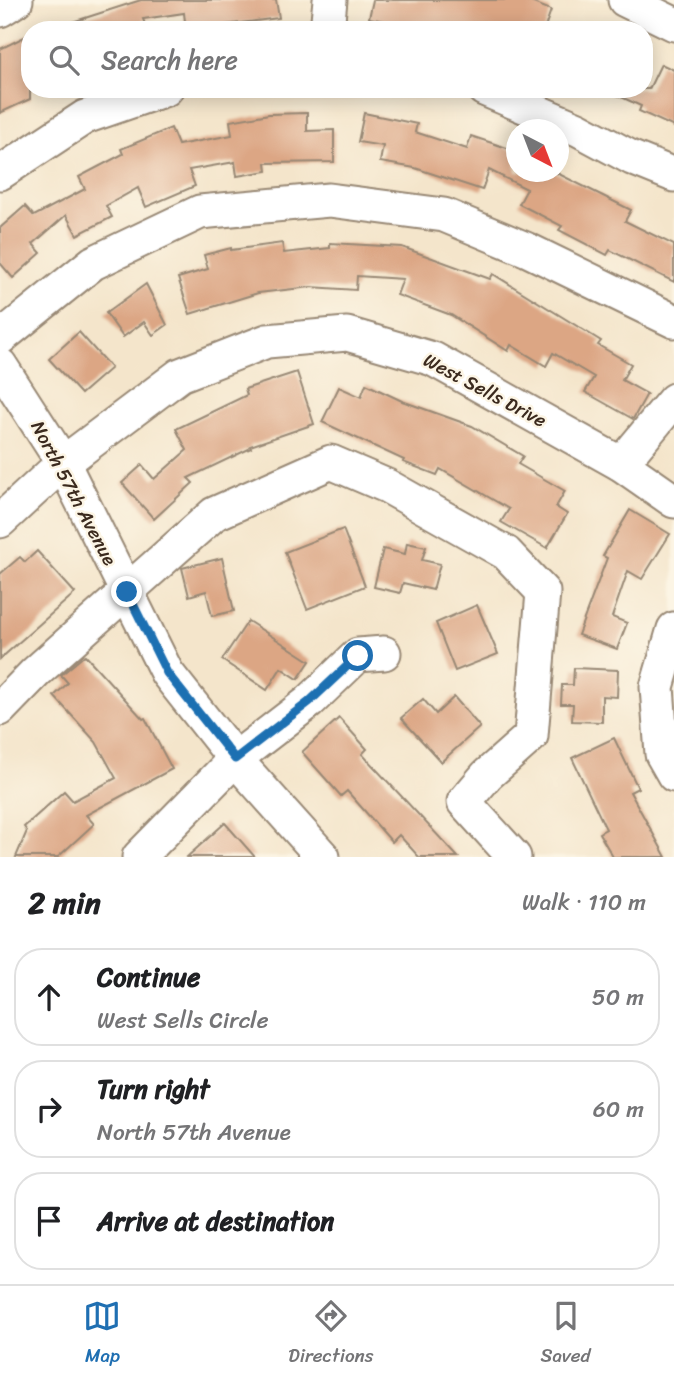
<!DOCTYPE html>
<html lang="en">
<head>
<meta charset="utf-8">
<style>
	:root { --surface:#fff; --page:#f2f2f2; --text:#202124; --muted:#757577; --line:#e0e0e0; --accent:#1f6fb2 }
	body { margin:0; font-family:Sriracha,sans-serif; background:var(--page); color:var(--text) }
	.compass { position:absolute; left:506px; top:119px; width:63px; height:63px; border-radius:50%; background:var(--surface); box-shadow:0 4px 18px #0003; rotate:138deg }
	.stop { position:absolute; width:21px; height:21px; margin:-16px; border:5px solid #1f6fb2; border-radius:50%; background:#fff }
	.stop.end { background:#1f6fb2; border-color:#fff; box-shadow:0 2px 7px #0008 }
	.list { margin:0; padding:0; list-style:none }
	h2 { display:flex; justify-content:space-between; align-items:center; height:91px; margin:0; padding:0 28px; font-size:30px }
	h2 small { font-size:23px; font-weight:400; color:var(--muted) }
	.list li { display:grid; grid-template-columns:46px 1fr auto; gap:21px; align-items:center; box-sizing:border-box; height:98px; margin:0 14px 14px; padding:0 14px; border:2px solid var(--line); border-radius:28px }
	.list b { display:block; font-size:26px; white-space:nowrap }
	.list p { margin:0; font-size:23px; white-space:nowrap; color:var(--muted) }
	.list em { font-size:23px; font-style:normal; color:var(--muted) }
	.icon { flex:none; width:38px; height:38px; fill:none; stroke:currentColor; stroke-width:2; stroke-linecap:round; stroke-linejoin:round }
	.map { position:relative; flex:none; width:674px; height:857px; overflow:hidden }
	.search { position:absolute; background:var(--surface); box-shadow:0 4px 18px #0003; left:21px; right:21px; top:21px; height:77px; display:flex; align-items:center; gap:18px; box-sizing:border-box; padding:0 24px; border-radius:28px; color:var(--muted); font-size:26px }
	.sheet { height:427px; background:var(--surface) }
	nav { display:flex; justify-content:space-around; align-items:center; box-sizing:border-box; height:98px; border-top:2px solid var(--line); background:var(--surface); font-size:19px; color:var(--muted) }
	nav a { display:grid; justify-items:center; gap:4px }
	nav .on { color:var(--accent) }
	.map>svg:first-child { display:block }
	.building { fill:#dca684 }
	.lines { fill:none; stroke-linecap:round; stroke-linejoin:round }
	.minor-casing { stroke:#988874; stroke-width:37 }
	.minor { stroke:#fff; stroke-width:33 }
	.route { stroke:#1f6fb2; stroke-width:9 }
	.labels { text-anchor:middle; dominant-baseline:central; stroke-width:5; stroke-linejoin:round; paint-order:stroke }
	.street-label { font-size:19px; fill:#3b2a1e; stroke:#fcf5e5 }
</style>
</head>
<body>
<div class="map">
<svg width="674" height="857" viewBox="0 0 674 857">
	<rect width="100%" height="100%" fill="#fcf5e5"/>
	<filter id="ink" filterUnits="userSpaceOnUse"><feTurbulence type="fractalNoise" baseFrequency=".0143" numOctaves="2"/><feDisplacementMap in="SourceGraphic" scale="14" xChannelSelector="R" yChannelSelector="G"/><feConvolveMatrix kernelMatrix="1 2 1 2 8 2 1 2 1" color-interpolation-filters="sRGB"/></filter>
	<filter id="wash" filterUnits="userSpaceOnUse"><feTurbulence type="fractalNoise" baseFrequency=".00686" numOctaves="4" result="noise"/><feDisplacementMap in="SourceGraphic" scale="28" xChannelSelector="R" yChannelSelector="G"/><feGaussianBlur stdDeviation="1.57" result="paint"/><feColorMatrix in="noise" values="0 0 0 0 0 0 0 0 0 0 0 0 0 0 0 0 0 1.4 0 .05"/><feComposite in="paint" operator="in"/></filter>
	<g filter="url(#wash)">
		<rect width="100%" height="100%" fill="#f4e5cb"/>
		<g id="blocks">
			<!-- building -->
			<g class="building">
				<path d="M141,0H276L279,18L186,30L184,13L143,19L147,30H61L60,26Z"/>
				<path d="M373,0H526L551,10L544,30H430L369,18Z"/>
				<path d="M30,34V99L0,113V49Z"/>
				<path d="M661,64L674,70V127L639,111L641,106L604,89H649Z"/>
				<path d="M307,113V131L334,130V162L266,163L267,171L237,176L235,162L189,170L195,186L146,207L138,188L106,206L112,217L77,235L66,215L33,244L41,253L13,278L0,263V228L25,206L34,216L85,189L79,177L123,154L121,149L171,128L178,145L232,135L230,121L269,114Z"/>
				<path d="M364,113L417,124L415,132L467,149L471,136L516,151V172H555L631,210L625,221L674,245V282L610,250L607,255L559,230L562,226L519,204L527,189L489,170L482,190L415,168L380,162L383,146L358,142Z"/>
				<path d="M282,243L284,253L330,248V243L402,247L490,279L493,274L601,341L598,345L631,364L622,380L647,394L633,419L585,392L594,377L553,353L546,366L511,345L508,351L451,315L397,295L403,279L357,276L356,290L311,287L258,293L190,314L178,278L208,269L204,255L231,248V250Z"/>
				<path d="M146,284L167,325L153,335L144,322L123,337L106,313Z"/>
				<path d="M79,332L111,368L81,394L49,359Z"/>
				<path d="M297,372L314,424L250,446L251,448L188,478L193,483L154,519L122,483L142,465L154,479L187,450L176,429L247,395L245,389Z"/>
				<path d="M366,384L402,401L472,426L523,456L518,464L565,491L556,507L567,514L547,548L501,522L509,509L440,469L437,475L403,462L404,460L322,422L339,387L361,397Z"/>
				<path d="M630,510L670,534L642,579L628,571L612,617L627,623L617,649L578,635L607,558L603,556Z"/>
				<path d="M343,529L365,586L307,609L285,552Z"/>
				<path d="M407,543L426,547L422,560L440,564L433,590L403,583L400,593L374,587L383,549L405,554Z"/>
				<path d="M37,551L75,593L0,659V574L20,557L25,562Z"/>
				<path d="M222,558L234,611L212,616L206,591L189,596L182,568Z"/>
				<path d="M477,605L498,654L455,671L436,623Z"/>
				<path d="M248,621L310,661L298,679L281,668L267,690L222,660Z"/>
				<path d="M85,655L143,719L145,718L172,769L86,815L94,824L58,857H16L27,831L24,827L64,791L73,801L116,778L96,742L54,696L68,683L61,675Z"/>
				<path d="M574,668L618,670L617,697L602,696V722L572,721L573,704H561L562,685H573Z"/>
				<path d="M454,697L480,727L441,762L401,718L423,699L436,714Z"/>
				<path d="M339,718L367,749L362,754L458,857H419L399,835L392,842L347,791L341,796L302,752Z"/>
				<path d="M614,738L638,788L630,792L666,857H613L599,833L606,829L572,758Z"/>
				<path d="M225,823L255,857H187Z"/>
			</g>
		</g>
	</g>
	<g filter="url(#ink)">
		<use href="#blocks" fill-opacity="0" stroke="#988874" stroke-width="2"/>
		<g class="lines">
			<defs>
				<g id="minor">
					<path d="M625,0L674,24"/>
					<path d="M0,10L16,0"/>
					<path d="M327,30L330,0"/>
					<path d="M484,89L578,129L632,158L674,175"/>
					<path d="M0,173L85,117L166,89"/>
					<path d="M0,338L93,263L200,212L329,200L444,215L528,250L674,321"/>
					<path d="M0,365L63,463L167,673L235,759L323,857"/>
					<path d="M621,464L674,400"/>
					<path d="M0,521L63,463L180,375L267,341L347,334L433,359L621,464L674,501"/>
					<path d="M674,629L657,687L662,754L674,775"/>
					<path d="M0,709L36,672L214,514L331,462L387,486L506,553L543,592L531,736L487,775L464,802L514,857"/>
					<path d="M139,857L235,759L309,702L358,655L384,653"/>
				</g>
			</defs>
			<!-- minor casing -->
			<use href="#minor" class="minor-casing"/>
			<!-- minor -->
			<use href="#minor" class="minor"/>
		</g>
	</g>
	<g class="lines" filter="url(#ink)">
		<!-- route -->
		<path class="route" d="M127,592L167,673L235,759L309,702L358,656"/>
	</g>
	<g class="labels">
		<!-- street labels -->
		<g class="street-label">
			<text transform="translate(485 390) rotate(28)">West Sells Drive</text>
			<text transform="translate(74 493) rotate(62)">North 57th Avenue</text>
		</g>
	</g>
</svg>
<svg class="compass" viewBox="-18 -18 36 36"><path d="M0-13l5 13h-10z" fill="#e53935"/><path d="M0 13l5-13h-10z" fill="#757577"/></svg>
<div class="stop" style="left:358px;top:656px"></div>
<div class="stop end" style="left:127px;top:592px"></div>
<div class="search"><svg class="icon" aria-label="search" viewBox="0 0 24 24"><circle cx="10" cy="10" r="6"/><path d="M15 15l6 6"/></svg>Search here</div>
</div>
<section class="sheet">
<h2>2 min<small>Walk · 110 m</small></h2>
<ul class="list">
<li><svg class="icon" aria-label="ahead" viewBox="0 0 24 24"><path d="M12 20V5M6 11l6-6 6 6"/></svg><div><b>Continue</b><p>West Sells Circle</p></div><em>50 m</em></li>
<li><svg class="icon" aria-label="right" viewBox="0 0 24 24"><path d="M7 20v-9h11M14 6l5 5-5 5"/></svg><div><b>Turn right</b><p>North 57th Avenue</p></div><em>60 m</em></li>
<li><svg class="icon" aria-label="arrive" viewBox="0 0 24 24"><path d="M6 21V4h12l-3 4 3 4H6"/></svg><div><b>Arrive at destination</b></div></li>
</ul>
</section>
<nav>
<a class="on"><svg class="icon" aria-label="map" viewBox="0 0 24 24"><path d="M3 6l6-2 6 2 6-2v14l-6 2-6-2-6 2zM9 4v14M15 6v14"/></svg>Map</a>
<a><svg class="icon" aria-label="directions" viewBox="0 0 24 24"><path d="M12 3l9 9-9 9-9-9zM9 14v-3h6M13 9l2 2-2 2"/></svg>Directions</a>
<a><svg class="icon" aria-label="saved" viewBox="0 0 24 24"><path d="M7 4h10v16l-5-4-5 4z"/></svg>Saved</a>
</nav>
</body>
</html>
